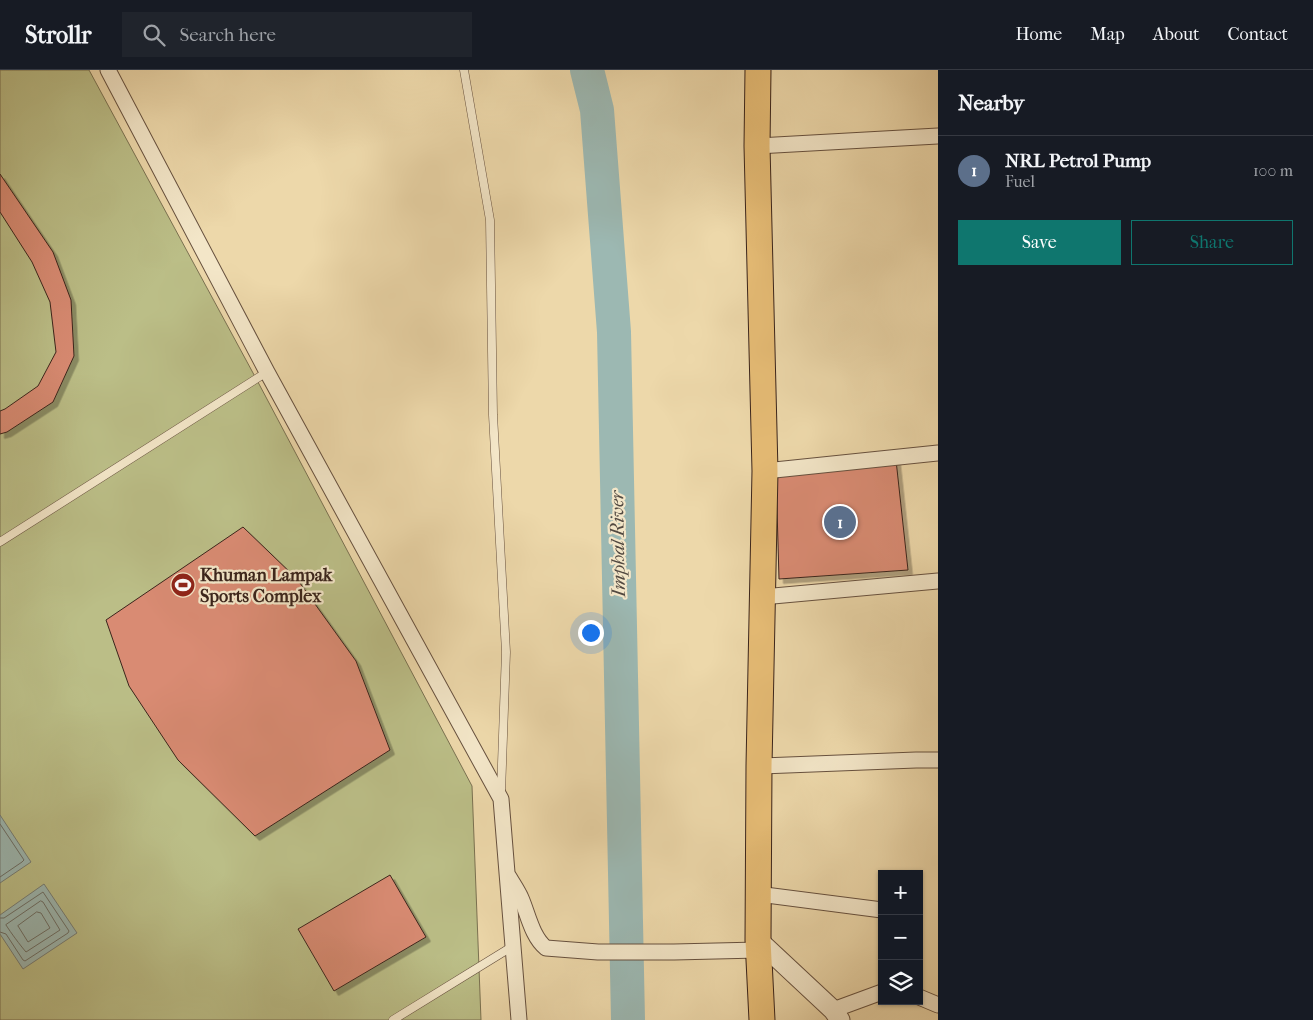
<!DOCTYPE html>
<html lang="en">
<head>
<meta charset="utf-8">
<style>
	:root { --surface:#171b24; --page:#20242c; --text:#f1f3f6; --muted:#9ea1a6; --line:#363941; --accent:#0f766e }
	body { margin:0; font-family:"IM FELL French Canon",serif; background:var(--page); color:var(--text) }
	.controls { position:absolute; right:15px; bottom:15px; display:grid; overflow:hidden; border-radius:0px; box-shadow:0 1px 4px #0004 }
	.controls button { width:45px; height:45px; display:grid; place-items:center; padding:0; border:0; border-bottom:1px solid var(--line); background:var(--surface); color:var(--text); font:25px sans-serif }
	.you { position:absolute; left:590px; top:562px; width:18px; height:18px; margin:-12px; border:4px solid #fff; border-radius:50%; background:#1a73e8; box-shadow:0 0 0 8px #1a73e833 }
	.badge { display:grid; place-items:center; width:32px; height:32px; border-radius:50%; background:var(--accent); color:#fff; font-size:16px; font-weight:700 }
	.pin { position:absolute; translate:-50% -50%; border:2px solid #fff; box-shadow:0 1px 5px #0006 }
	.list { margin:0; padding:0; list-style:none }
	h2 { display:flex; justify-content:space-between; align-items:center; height:65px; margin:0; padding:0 20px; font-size:21px }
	h2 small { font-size:16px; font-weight:400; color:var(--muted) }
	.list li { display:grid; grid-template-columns:32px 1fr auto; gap:15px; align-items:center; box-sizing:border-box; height:70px; padding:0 20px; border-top:1px solid var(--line) }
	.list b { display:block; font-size:19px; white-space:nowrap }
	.list p { margin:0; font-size:16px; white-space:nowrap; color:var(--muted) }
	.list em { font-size:16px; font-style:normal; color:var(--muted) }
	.actions { display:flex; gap:10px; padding:15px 20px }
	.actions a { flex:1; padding:11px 0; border:1px solid var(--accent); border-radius:0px; text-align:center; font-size:18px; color:var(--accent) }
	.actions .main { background:var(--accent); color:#fff }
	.icon { flex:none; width:28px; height:28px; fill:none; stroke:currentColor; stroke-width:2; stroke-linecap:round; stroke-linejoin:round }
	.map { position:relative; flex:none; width:938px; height:950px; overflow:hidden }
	header { display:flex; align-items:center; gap:30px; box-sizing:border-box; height:70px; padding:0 25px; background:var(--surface); border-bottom:1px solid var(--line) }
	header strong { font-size:24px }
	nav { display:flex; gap:28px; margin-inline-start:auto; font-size:18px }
	.search { width:350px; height:45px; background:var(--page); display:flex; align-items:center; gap:12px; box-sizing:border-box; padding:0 18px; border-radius:0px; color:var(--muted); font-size:19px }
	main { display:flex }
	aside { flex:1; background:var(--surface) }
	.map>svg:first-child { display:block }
	.green { fill:#bbbe87; stroke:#7a7151 }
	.water { fill:#9cb8b2; stroke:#757d76 }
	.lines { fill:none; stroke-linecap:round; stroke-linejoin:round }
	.shore { stroke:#6b6e66; stroke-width:1 }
	.river { stroke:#9cb8b2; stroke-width:34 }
	.building { fill:#d98b73; stroke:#3a241b; filter:url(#shadow) }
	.service-casing { stroke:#67513f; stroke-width:9 }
	.minor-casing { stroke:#67513f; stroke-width:17 }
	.tertiary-casing { stroke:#67513f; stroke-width:21 }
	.trunk-casing { stroke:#3a241b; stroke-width:27 }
	.service { stroke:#f3e6c8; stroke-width:8 }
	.minor { stroke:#f3e6c8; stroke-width:15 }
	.tertiary { stroke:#f3e6c8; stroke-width:19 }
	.trunk { stroke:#e6bc75; stroke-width:25 }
	.labels { text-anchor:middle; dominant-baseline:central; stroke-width:4.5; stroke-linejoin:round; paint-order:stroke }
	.poi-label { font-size:18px; font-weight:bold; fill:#3a241b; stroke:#f3e6c8; text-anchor:start }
	.water-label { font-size:19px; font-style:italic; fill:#524941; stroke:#f3e6c8 }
</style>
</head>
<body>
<header>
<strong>Strollr</strong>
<div class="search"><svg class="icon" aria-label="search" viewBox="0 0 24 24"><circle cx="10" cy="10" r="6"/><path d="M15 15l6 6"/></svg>Search here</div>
<nav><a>Home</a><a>Map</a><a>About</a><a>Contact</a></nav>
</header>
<main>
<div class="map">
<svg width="938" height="950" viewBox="0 0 938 950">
	<defs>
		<filter id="shadow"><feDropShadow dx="4.5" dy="4.5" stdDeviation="0" flood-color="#0004"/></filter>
	</defs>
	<rect width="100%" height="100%" fill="#edd8aa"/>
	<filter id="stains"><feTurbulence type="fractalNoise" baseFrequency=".004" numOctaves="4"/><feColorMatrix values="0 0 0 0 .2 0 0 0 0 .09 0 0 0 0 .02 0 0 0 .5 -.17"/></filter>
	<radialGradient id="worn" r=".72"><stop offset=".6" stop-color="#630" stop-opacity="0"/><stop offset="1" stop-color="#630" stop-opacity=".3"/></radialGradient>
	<!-- green -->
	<path class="green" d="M0,0H89L259,314L472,716L481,950H0Z"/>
	<!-- water -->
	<g class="water">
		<path d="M0,745L31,792L0,813Z"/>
		<path d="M44,814L77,863L23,899L0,864V845Z"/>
	</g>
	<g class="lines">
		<!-- shore -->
		<g class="shore">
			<path d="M0,754L24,790L22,792L0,807"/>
			<path d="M41,831L43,832L60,860L26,882C20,875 11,863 6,855Z"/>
			<path d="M37,842L41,843L50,858L28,872L18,856Z"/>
			<path d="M0,848H4L43,822L69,861L68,863L25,891L23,890L6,864L0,862"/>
		</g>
		<!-- river -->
		<path class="river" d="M587,0L597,40L614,262L628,950"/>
	</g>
	<!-- building -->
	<g class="building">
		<path d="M0,104L53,182L71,230L74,286L53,332L7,362L0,364V341L5,339L38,316L56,282L50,232L32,192L0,142Z"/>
		<path d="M896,390L908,500L779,509L776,403Z"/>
		<path d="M243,457L297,509L356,591L390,680L255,766L178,690L129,616L106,550Z"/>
		<path d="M390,805L426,867L334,921L298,859Z"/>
	</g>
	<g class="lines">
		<defs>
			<g id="service">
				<path d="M464,0L490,150L493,345L506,582L501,722"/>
				<path d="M0,472L267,302"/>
				<path d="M393,950L513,876"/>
			</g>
			<g id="minor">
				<path d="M108,0L267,302L501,729L519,950"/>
				<path d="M757,76L938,66"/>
				<path d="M765,401L938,383"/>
				<path d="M762,527L938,511"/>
				<path d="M759,696L916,690H938"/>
				<path d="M509,807C513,814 518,821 521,828C528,844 532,867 546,878L598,882H674L758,880"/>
				<path d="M758,824L882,840"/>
				<path d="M919,927L938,935"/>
				<path d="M833,940L882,922"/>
			</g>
			<path id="tertiary" d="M758,870L833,940L840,950"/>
			<path id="trunk" d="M758,0L757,76L765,401L759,696L758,870L762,950"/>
		</defs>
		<!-- service casing -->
		<use href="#service" class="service-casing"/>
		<!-- minor casing -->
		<use href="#minor" class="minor-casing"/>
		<!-- tertiary casing -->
		<use href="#tertiary" class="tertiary-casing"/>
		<!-- trunk casing -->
		<use href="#trunk" class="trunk-casing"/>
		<!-- service -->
		<use href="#service" class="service"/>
		<!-- minor -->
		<use href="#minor" class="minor"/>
		<!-- tertiary -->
		<use href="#tertiary" class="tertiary"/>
		<!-- trunk -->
		<use href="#trunk" class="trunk"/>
	</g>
	<!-- icons -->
	<defs>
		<symbol id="stadium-disc" viewBox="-11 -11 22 22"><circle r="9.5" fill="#8f2418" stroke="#f3e6c8"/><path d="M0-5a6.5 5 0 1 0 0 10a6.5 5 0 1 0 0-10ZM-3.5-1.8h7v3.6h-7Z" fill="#fff"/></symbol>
	</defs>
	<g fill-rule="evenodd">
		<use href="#stadium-disc" x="169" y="501" width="28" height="28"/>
	</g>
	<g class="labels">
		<!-- poi labels -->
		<g class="poi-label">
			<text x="200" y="505">Khuman Lampak<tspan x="200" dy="21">Sports Complex</tspan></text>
		</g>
		<!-- water labels -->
		<g class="water-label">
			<text transform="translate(618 474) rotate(-91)">Imphal River</text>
		</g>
	</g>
	<rect width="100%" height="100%" filter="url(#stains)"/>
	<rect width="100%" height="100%" fill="url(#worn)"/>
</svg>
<div class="controls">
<button>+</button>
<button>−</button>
<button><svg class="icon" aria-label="layers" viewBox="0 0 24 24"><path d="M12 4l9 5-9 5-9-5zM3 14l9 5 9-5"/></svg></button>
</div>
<div class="you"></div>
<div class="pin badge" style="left:840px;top:452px;background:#5c6f8a">1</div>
</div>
<aside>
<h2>Nearby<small></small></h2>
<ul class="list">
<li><span class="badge" style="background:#5c6f8a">1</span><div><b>NRL Petrol Pump</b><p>Fuel</p></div><em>100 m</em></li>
</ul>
<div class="actions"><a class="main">Save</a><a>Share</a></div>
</aside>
</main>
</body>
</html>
